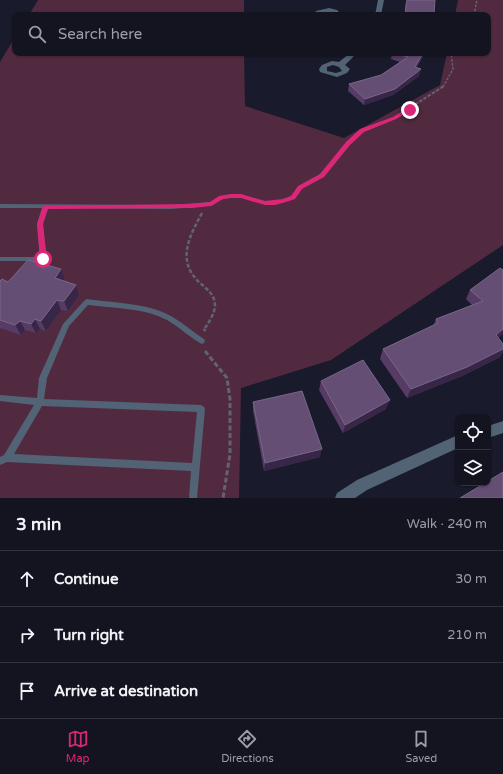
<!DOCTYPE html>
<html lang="en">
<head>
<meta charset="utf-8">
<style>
	:root { --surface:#131420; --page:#1c1d29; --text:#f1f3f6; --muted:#9d9ea5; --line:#32333e; --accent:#db2777 }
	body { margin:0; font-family:"Varela Round",sans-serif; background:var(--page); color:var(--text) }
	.controls { position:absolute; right:12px; bottom:12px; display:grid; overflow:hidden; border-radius:8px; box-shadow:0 1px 3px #0004 }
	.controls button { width:36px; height:36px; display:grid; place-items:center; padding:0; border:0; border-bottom:1px solid var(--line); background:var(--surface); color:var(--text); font:20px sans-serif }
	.stop { position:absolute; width:12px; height:12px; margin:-9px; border:3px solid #db2777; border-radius:50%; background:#fff }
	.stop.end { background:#db2777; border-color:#fff; box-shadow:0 1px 4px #0008 }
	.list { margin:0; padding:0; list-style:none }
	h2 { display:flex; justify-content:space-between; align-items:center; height:52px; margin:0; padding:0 16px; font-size:17px }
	h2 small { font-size:13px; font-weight:400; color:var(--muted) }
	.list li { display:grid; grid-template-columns:26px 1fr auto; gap:12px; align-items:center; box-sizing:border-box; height:56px; padding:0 16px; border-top:1px solid var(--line) }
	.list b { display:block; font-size:15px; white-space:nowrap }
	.list em { font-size:13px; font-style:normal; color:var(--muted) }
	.icon { flex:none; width:22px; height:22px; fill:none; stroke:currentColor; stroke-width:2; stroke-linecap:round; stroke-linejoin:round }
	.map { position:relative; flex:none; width:503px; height:498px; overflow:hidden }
	.search { position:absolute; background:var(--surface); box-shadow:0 1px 3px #0004; left:12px; right:12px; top:12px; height:44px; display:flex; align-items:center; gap:10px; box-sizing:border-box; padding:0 14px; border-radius:8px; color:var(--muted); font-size:15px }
	.sheet { height:220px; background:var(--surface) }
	nav { display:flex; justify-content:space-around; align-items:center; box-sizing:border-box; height:56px; border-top:1px solid var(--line); background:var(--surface); font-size:11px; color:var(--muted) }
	nav a { display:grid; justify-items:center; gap:2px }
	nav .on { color:var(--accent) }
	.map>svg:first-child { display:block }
	.green { fill:#522a40 }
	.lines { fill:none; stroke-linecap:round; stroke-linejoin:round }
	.path-far3 { stroke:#626372; stroke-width:1.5; stroke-dasharray:2.5 1.5; stroke-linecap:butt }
	.path-far2 { stroke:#626372; stroke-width:2; stroke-dasharray:3.5 1.5; stroke-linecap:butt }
	.path-far1 { stroke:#626372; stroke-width:2.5; stroke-dasharray:4 2; stroke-linecap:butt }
	.path { stroke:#626372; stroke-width:3; stroke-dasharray:5 2.5; stroke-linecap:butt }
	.service { fill:#516374; fill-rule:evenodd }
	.minor { fill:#516374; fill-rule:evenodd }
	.wall { fill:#563b64 }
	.shaded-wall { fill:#372647 }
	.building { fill:#654e73; stroke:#7a6688 }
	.route { fill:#db2777 }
</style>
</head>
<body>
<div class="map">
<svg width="503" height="498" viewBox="0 0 503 498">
	<rect width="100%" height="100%" fill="#191a2b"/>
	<!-- green -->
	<g class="green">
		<path d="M38,0H244V15H29Z"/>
		<path d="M458,0H503V245L331,360L241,388L239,498H0V62L15,37V53H244L245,106L344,138L440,85L447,53H488V15H455Z"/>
	</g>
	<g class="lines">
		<!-- path-far3 -->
		<g class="path-far3">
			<path d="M474,15L477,0"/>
			<path d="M443,87L453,69L451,53"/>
		</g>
		<!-- path-far2 -->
		<path class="path-far2" d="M294,196L300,187L322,175L348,144L362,131L394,118L444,86"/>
		<!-- path-far1 -->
		<g class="path-far1">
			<path d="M219,199L231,196H241L265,203H275L293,197L295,195"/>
			<path d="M202,213C189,237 176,261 200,283C207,289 215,295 215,305C215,314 208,323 204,330"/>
		</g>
		<!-- path -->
		<g class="path">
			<path d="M204,331L205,329"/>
			<path d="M205,351L227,378L230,399V454L223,498"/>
		</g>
		<!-- service -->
		<g class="service">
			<path d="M211,202L213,203L214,204L213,205L171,209L47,208L43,224L46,259L45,261H0V257H40L37,224L42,208H0V204L171,205Z"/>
			<path d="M87,299C114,303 148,303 171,316C183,323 193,332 204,339L205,341L204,343L202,344L200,343C188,336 178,326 167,320C145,308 113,308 88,305L69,326L47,378L44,399L201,405L204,407L205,409L197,498H189L191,471L7,462L0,465V457L4,455L34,405L0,401V395L37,398L39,378L63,324L85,300ZM42,406L197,412L192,463L14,454Z"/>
		</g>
		<!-- minor -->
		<g class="minor">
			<path d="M378,0H384L381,15H375Z"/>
			<path d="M329,8L337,10L342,15H336L326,12L319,15H313L316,11Z"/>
			<path d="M350,53H357L345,65L350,69L347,73L337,77L320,72L319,69L322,65L332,61L339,62ZM333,65L339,67L342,71L336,73L327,71V67Z"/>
			<path d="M503,421V433L488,438V426Z"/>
			<path d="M458,435V448L367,490L355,498H335L337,493L357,480Z"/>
		</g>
	</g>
	<!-- wall -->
	<g class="wall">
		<path d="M392,53H425L417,67L419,76L393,95L364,105L348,91L349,84L381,75L400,62L391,59Z"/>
		<path d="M61,269L65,279L63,281L76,285L79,295L68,311L61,310L46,331L40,329L36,333L25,330L21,335L0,328V281L8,282Z"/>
		<path d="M503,270V334L498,338L500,357L462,376L407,398L380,359L383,349L433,326L436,319L472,305L466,299L470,290Z"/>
		<path d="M321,381L386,409L343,433L319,390Z"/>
		<path d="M253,402L320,457L264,471L253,411Z"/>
	</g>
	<!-- shaded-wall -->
	<g class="shaded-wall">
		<path d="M423,53H425L413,73L415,67Z"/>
		<path d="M421,69L419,76L393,95L364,105L365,99Z"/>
		<path d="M61,269L65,279L59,287L55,278Z"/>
		<path d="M76,285L79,295L68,311L64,301Z"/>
		<path d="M57,300L61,310L46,331L41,321Z"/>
		<path d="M35,319L40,329L36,333L31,324Z"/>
		<path d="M20,321L25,330L21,335L15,325Z"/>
		<path d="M503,329V334L491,344L496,335Z"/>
		<path d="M503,349V352L500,357L462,376L407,398L411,389Z"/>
		<path d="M390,400L386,409L343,433L345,425Z"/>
		<path d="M322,449L320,457L264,471L265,463Z"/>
	</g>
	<!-- building -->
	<g class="building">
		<path d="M407,0H435L434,15H405L406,5Z"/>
		<path d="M392,53H423L415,67L421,69L395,89L365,99L349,84L381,75L408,57Z"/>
		<path d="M28,260L61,269L55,278L76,285L64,301L57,300L41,321L35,319L31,324L20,321L15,325L0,320V281L2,279L8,282Z"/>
		<path d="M500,268L503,270V329L496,335L503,344V349L467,367L411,389L383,349L438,323L436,319L483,301L470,290Z"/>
		<path d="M363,360L390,400L345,425L321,381Z"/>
		<path d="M302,391L322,449L265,463L253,402Z"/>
		<path d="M503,472V498H460L485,483H488V481Z"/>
	</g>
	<!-- route -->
	<path class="route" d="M408,108L412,110L396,119L364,132L350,145L324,177L302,189L295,199L286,202L275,205H265L241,198H231L223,199L211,206L192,208L48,209L43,224L47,259L43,261L40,259L37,224L43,206L192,204L210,202L219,196L231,194H241L265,201L283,199L291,196L298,186L320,174L346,142L360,129L393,117Z"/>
</svg>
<div class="controls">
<button><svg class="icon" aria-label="locate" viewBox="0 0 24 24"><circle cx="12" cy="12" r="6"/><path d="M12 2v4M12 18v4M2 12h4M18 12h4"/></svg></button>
<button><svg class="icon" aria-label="layers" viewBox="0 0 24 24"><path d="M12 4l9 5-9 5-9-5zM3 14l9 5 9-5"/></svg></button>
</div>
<div class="stop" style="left:43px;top:259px"></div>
<div class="stop end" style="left:410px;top:110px"></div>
<div class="search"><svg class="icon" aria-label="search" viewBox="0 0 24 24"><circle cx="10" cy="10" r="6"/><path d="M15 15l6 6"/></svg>Search here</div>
</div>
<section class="sheet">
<h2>3 min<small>Walk · 240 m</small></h2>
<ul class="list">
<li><svg class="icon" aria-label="ahead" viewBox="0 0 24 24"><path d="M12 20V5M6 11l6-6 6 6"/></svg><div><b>Continue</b></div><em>30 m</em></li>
<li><svg class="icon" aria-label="right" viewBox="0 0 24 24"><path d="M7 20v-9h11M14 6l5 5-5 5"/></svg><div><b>Turn right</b></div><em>210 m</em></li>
<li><svg class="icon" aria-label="arrive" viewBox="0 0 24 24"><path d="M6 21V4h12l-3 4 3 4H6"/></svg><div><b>Arrive at destination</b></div></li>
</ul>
</section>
<nav>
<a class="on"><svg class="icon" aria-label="map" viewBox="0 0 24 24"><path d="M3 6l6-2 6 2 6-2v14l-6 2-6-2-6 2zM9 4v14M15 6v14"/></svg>Map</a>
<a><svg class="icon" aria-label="directions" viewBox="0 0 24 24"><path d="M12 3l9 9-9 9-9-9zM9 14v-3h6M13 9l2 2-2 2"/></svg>Directions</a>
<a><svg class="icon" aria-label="saved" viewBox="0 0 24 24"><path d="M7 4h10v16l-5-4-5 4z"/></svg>Saved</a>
</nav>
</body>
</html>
